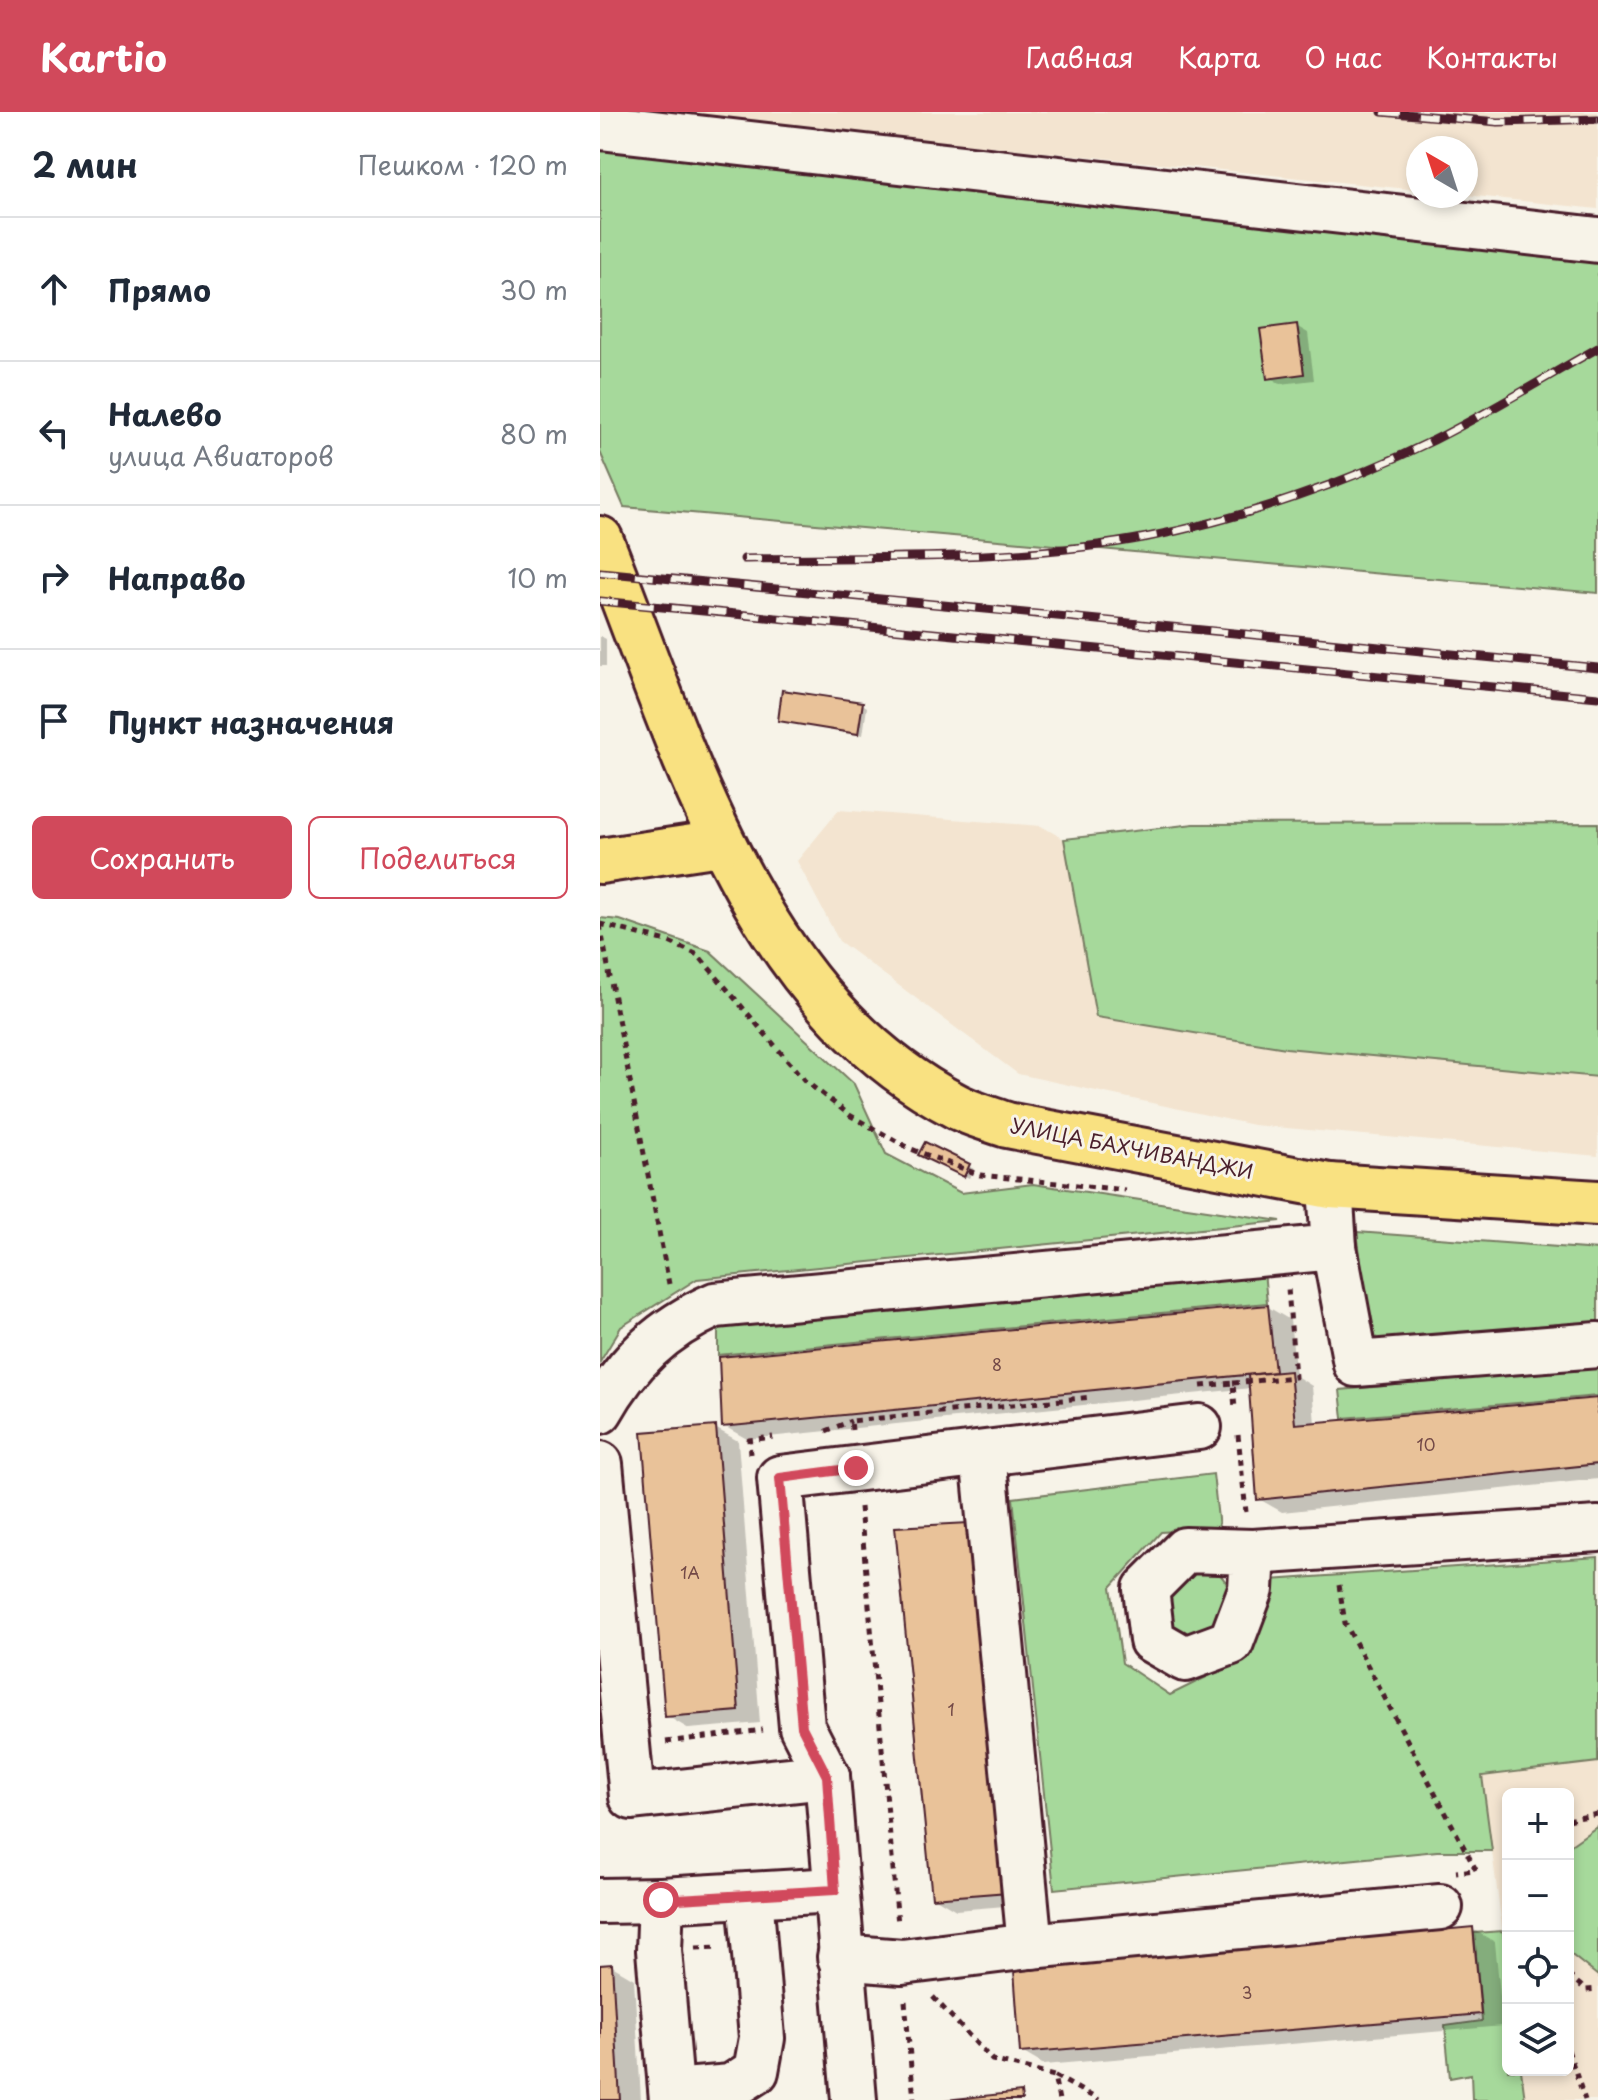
<!DOCTYPE html>
<html lang="ru">
<head>
<meta charset="utf-8">
<style>
	:root { --surface:#fff; --page:#f2f2f3; --text:#1f2937; --muted:#747a83; --line:#e0e1e3; --accent:#d1495b }
	body { margin:0; font-family:"Playpen Sans",sans-serif; background:var(--page); color:var(--text) }
	.controls { position:absolute; right:24px; bottom:24px; display:grid; overflow:hidden; border-radius:12px; box-shadow:0 4px 12px #0003 }
	.controls button { width:72px; height:72px; display:grid; place-items:center; padding:0; border:0; border-bottom:2px solid var(--line); background:var(--surface); color:var(--text); font:40px sans-serif }
	.compass { position:absolute; left:806px; top:24px; width:72px; height:72px; border-radius:50%; background:var(--surface); box-shadow:0 4px 12px #0003; rotate:321deg }
	.stop { position:absolute; width:24px; height:24px; margin:-18px; border:6px solid #d1495b; border-radius:50%; background:#fff }
	.stop.end { background:#d1495b; border-color:#fff; box-shadow:0 2px 8px #0008 }
	.list { margin:0; padding:0; list-style:none }
	h2 { display:flex; justify-content:space-between; align-items:center; height:104px; margin:0; padding:0 32px; font-size:34px }
	h2 small { font-size:26px; font-weight:400; color:var(--muted) }
	.list li { display:grid; grid-template-columns:52px 1fr auto; gap:24px; align-items:center; box-sizing:border-box; height:144px; padding:0 32px; border-top:2px solid var(--line) }
	.list b { display:block; font-size:30px; white-space:nowrap }
	.list p { margin:0; font-size:26px; white-space:nowrap; color:var(--muted) }
	.list em { font-size:26px; font-style:normal; color:var(--muted) }
	.actions { display:flex; gap:16px; padding:24px 32px }
	.actions a { flex:1; padding:18px 0; border:2px solid var(--accent); border-radius:12px; text-align:center; font-size:28px; color:var(--accent) }
	.actions .main { background:var(--accent); color:#fff }
	.icon { flex:none; width:44px; height:44px; fill:none; stroke:currentColor; stroke-width:2; stroke-linecap:round; stroke-linejoin:round }
	.map { position:relative; flex:none; width:998px; height:1988px; overflow:hidden }
	header { display:flex; align-items:center; gap:48px; box-sizing:border-box; height:112px; padding:0 40px; background:var(--accent); color:#fff }
	header strong { font-size:38px }
	nav { display:flex; gap:44px; margin-inline-start:auto; font-size:28px }
	main { display:flex }
	aside { flex:1; background:var(--surface) }
	.map>svg:first-child { display:block }
	.built { fill:#f3e4d0 }
	.green { fill:#a6d99b; stroke:#787c63; stroke-width:2 }
	.shadow { fill:#0003 }
	.building { fill:#e9c299; stroke:#4a1f2b; stroke-width:2 }
	.lines { fill:none; stroke-linecap:round; stroke-linejoin:round }
	.minor-casing { stroke:#4a1f2b; stroke-width:50 }
	.major-casing { stroke:#4a1f2b; stroke-width:50 }
	.path { stroke:#4a1f2b; stroke-width:5; stroke-dasharray:6 6; stroke-linecap:butt }
	.minor { stroke:#f7f3e8; stroke-width:44 }
	.major { stroke:#f9e181; stroke-width:44 }
	.rail-casing { stroke:#4a1f2b; stroke-width:9 }
	.rail { stroke:#f7f3e8; stroke-width:6; stroke-dasharray:18; stroke-linecap:butt }
	.route { stroke:#d1495b; stroke-width:10 }
	.labels { text-anchor:middle; dominant-baseline:central; stroke-width:6; stroke-linejoin:round; paint-order:stroke }
	.number-label { font-size:16px; fill:#724846 }
	.street-label { font-size:20px; fill:#4a1f2b; stroke:#f7f3e8 }
</style>
</head>
<body>
<header>
<strong>Kartio</strong>
<nav><a>Главная</a><a>Карта</a><a>О нас</a><a>Контакты</a></nav>
</header>
<main>
<aside>
<h2>2 мин<small>Пешком · 120 m</small></h2>
<ul class="list">
<li><svg class="icon" aria-label="ahead" viewBox="0 0 24 24"><path d="M12 20V5M6 11l6-6 6 6"/></svg><div><b>Прямо</b></div><em>30 m</em></li>
<li><svg class="icon" aria-label="left" viewBox="0 0 24 24"><path d="M17 20v-9H6M10 6l-5 5 5 5"/></svg><div><b>Налево</b><p>улица Авиаторов</p></div><em>80 m</em></li>
<li><svg class="icon" aria-label="right" viewBox="0 0 24 24"><path d="M7 20v-9h11M14 6l5 5-5 5"/></svg><div><b>Направо</b></div><em>10 m</em></li>
<li><svg class="icon" aria-label="arrive" viewBox="0 0 24 24"><path d="M6 21V4h12l-3 4 3 4H6"/></svg><div><b>Пункт назначения</b></div></li>
</ul>
<div class="actions"><a class="main">Сохранить</a><a>Поделиться</a></div>
</aside>
<div class="map">
<svg width="998" height="1988" viewBox="0 0 998 1988">
	<rect width="100%" height="100%" fill="#f7f3e8"/>
	<filter id="ink" filterUnits="userSpaceOnUse"><feTurbulence type="fractalNoise" baseFrequency=".0125" numOctaves="2"/><feDisplacementMap in="SourceGraphic" scale="16" xChannelSelector="R" yChannelSelector="G"/><feConvolveMatrix kernelMatrix="1 2 1 2 8 2 1 2 1" color-interpolation-filters="sRGB"/></filter>
	<g filter="url(#ink)">
		<!-- built -->
		<g class="built">
			<path d="M56,0H998V97L866,83V36H818V78Z"/>
			<path d="M239,698L441,714L464,727L496,905L686,936L998,965V1044L653,1013L418,962L239,829L197,749Z"/>
			<path d="M998,1650V1988H925L921,1958H968V1682H908V1860L882,1664Z"/>
		</g>
		<!-- green -->
		<g class="green">
			<path d="M0,38L998,147V481L24,395L0,340Z"/>
			<path d="M998,711V965L686,936L496,905L464,727L594,712Z"/>
			<path d="M0,806L20,808L110,839L254,972L286,1042L361,1081L433,1072L681,1109L97,1167L21,1215L0,1250Z"/>
			<path d="M757,1120L998,1138V1215L771,1228Z"/>
			<path d="M663,1148L667,1191L118,1243V1199Z"/>
			<path d="M998,1255V1284L743,1306L740,1278Z"/>
			<path d="M613,1362L619,1416L561,1420L511,1475L522,1551L570,1583L641,1548L670,1468L998,1445V1650L882,1664L892,1739H837L454,1777L413,1386Z"/>
			<path d="M578,1452C610,1452 617,1452 633,1482L617,1528L550,1529Z"/>
			<path d="M998,1714V1864L968,1840V1735Z"/>
			<path d="M903,1819L908,1860V1958H921L925,1988H872L871,1962L850,1966L845,1914L882,1909L874,1821Z"/>
		</g>
		<!-- shadow -->
		<g class="shadow">
			<path d="M696,214L708,221L714,268L681,272L669,265Z"/>
			<path d="M0,524L6,527V554H0Z"/>
			<path d="M262,592L267,595L263,623L180,608Z"/>
			<path d="M326,1033L374,1057L369,1066L321,1042Z"/>
			<path d="M668,1195L690,1208L696,1264L712,1274L715,1312L998,1288V1367L682,1400L659,1387L651,1276L147,1327L124,1314Z"/>
			<path d="M115,1316L138,1329L160,1611L89,1617L67,1604Z"/>
			<path d="M369,1413L429,1792L356,1798L334,1785Z"/>
			<path d="M872,1817L895,1830L903,1914L444,1953L422,1940Z"/>
			<path d="M12,1854L34,1867L41,1988H0V1855Z"/>
		</g>
		<!-- building -->
		<g class="building">
			<path d="M697,212L704,262L667,267L660,217Z"/>
			<path d="M182,578L263,590L258,622L178,609Z"/>
			<path d="M325,1030L370,1052L364,1065L318,1043Z"/>
			<path d="M668,1193L675,1260L122,1315L119,1245Z"/>
			<path d="M690,1259L695,1312L998,1286V1352L657,1388L648,1263Z"/>
			<path d="M116,1314L139,1599L65,1605L42,1320Z"/>
			<path d="M369,1411L408,1780L332,1786L295,1415Z"/>
			<path d="M873,1815L881,1902L420,1941L414,1858Z"/>
			<path d="M12,1852L20,1988H0V1853Z"/>
			<path d="M421,1980L422,1988H345Z"/>
		</g>
		<g class="lines">
			<defs>
				<g id="minor">
					<path d="M0,15L998,128"/>
					<path d="M734,1135L756,1252L998,1233"/>
					<path d="M0,1299C28,1249 63,1216 115,1193L734,1135L730,1074"/>
					<path d="M383,1342L430,1834"/>
					<path d="M0,1352L32,1685L227,1664"/>
					<path d="M653,1440L651,1477L631,1530L585,1547L552,1528L546,1477L585,1438L653,1440L998,1417"/>
					<path d="M0,1789L61,1788"/>
					<path d="M240,1845L302,1850L430,1834L840,1795"/>
					<path d="M72,1980L131,1975L156,1959L162,1926L150,1783"/>
					<path d="M72,1988L59,1838L61,1788L235,1778"/>
					<path d="M254,1988L227,1664L202,1615L180,1366L599,1315"/>
				</g>
				<g id="major">
					<path d="M0,427C81,628 148,886 356,994C371,1002 390,1007 407,1013L730,1074L998,1091"/>
					<path d="M0,749L120,731"/>
				</g>
			</defs>
			<!-- minor casing -->
			<use href="#minor" class="minor-casing"/>
			<!-- major casing -->
			<use href="#major" class="major-casing"/>
			<!-- path -->
			<g class="path">
				<path d="M0,812L67,829L98,843L205,969L251,1004L311,1037L380,1063L525,1078"/>
				<path d="M0,813L69,1172"/>
				<path d="M633,1271L695,1265L688,1176"/>
				<path d="M601,1274L633,1271L635,1297"/>
				<path d="M252,1318L251,1309L492,1285"/>
				<path d="M226,1319L251,1309"/>
				<path d="M638,1323L646,1400"/>
				<path d="M150,1342L149,1328L173,1325"/>
				<path d="M260,1395L298,1812"/>
				<path d="M739,1473L745,1511L876,1758L856,1760"/>
				<path d="M66,1630L163,1618"/>
				<path d="M968,1708L998,1702"/>
				<path d="M96,1836L118,1835"/>
				<path d="M968,1863L986,1878L998,1877"/>
				<path d="M333,1885L392,1948L454,1964L459,1988"/>
				<path d="M305,1889L314,1988"/>
				<path d="M968,1938L985,1988"/>
				<path d="M455,1964L499,1988"/>
			</g>
			<!-- minor -->
			<use href="#minor" class="minor"/>
			<!-- major -->
			<use href="#major" class="major"/>
			<defs>
				<g id="rail">
					<path d="M782,0L898,10L998,7"/>
					<path d="M144,447C276,444 419,450 548,425C645,406 746,371 834,328C890,300 944,266 998,236"/>
					<path d="M0,460L998,556"/>
					<path d="M0,489L998,585"/>
				</g>
			</defs>
			<!-- rail casing -->
			<use href="#rail" class="rail-casing"/>
			<!-- rail -->
			<use href="#rail" class="rail"/>
		</g>
	</g>
	<g class="lines" filter="url(#ink)">
		<!-- route -->
		<path class="route" d="M61,1788L235,1778L227,1664L202,1615L180,1366L256,1356"/>
	</g>
	<g class="labels">
		<!-- number labels -->
		<g class="number-label">
			<text x="397" y="1252">8</text>
			<text x="826" y="1332">10</text>
			<text x="90" y="1460">1А</text>
			<text x="351" y="1597">1</text>
			<text x="647" y="1880">3</text>
		</g>
		<!-- street labels -->
		<g class="street-label">
			<text transform="translate(532 1036) rotate(11)">УЛИЦА БАХЧИВАНДЖИ</text>
		</g>
	</g>
</svg>
<div class="controls">
<button>+</button>
<button>−</button>
<button><svg class="icon" aria-label="locate" viewBox="0 0 24 24"><circle cx="12" cy="12" r="6"/><path d="M12 2v4M12 18v4M2 12h4M18 12h4"/></svg></button>
<button><svg class="icon" aria-label="layers" viewBox="0 0 24 24"><path d="M12 4l9 5-9 5-9-5zM3 14l9 5 9-5"/></svg></button>
</div>
<svg class="compass" viewBox="-18 -18 36 36"><path d="M0-13l5 13h-10z" fill="#e53935"/><path d="M0 13l5-13h-10z" fill="#747a83"/></svg>
<div class="stop" style="left:61px;top:1788px"></div>
<div class="stop end" style="left:256px;top:1356px"></div>
</div>
</main>
</body>
</html>
